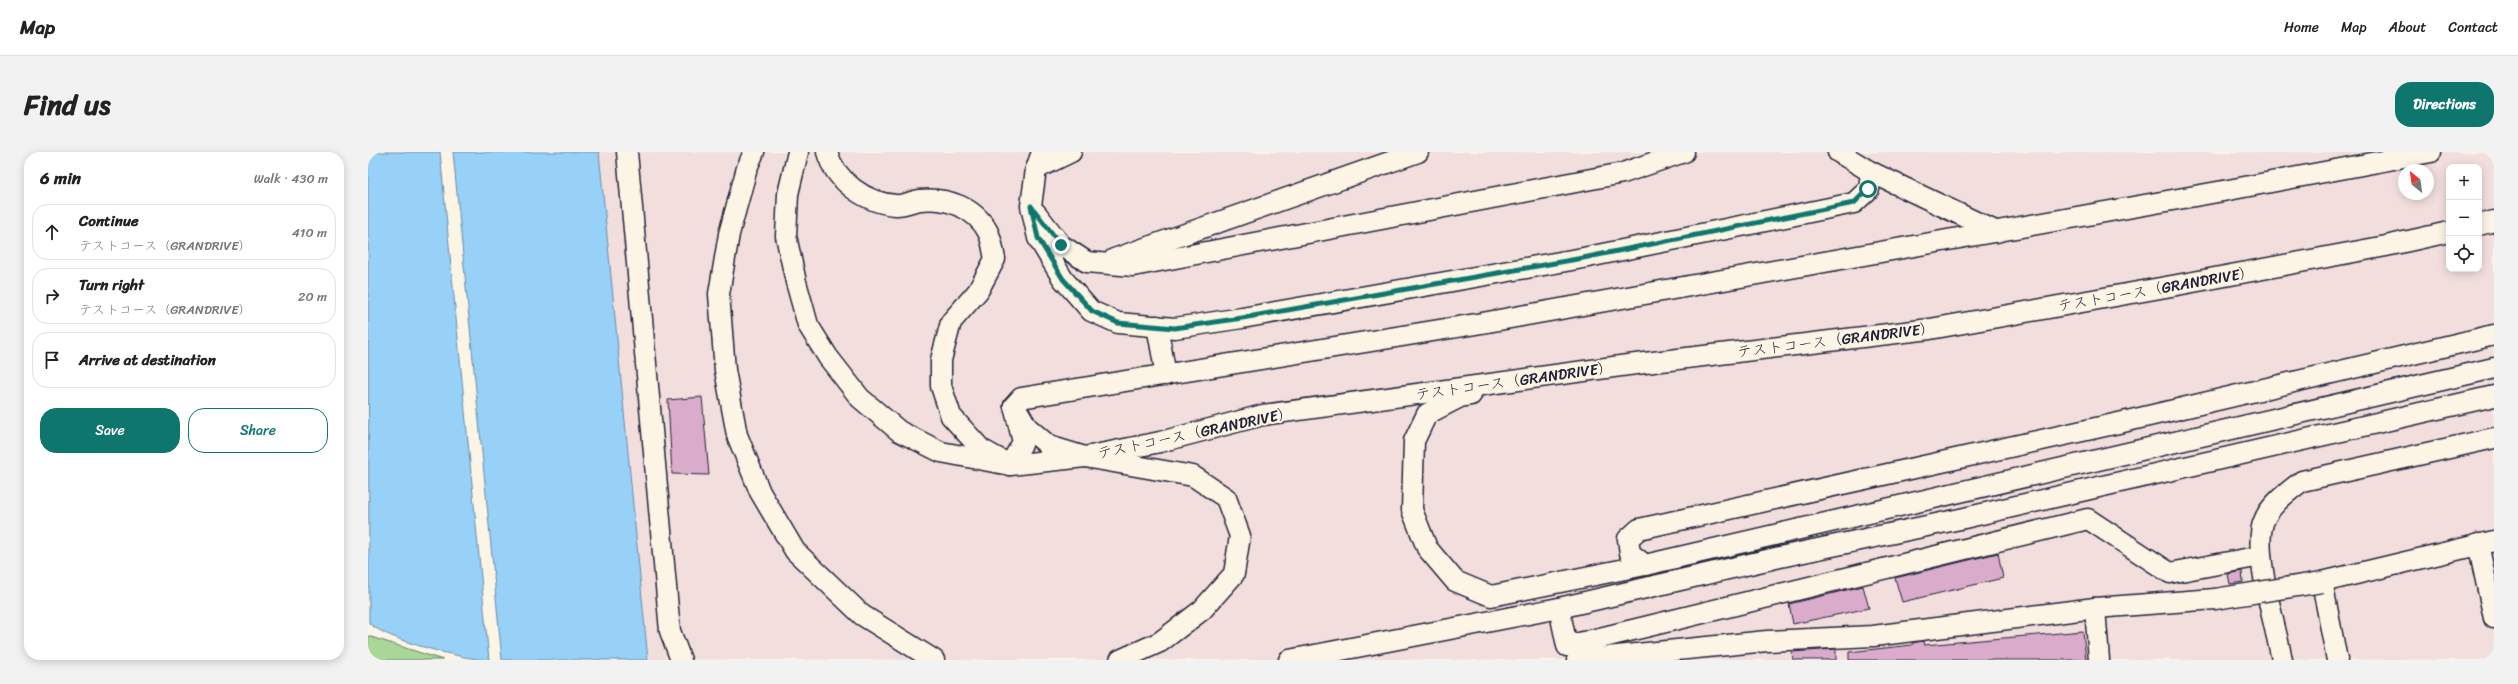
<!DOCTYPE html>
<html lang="en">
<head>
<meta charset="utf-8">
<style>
	:root { --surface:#fff; --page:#f2f2f2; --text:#222; --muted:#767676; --line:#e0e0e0; --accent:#0f766e }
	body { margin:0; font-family:Sriracha,"Klee One",sans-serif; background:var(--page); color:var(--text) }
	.controls { position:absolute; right:12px; top:12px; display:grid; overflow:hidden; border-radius:8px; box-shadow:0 2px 10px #0003 }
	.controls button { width:36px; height:36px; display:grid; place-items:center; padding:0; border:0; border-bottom:1px solid var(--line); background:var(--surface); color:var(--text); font:20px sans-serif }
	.compass { position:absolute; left:2030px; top:12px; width:36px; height:36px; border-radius:50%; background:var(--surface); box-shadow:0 2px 10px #0003; rotate:331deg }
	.stop { position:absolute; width:12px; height:12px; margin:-9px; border:3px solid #0f766e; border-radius:50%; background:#fff }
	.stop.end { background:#0f766e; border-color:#fff; box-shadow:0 1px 4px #0008 }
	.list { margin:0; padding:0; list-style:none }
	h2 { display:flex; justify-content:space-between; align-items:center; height:52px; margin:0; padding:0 16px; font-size:17px }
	h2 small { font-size:13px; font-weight:400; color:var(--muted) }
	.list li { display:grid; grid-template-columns:26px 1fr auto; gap:12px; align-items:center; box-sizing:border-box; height:56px; margin:0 8px 8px; padding:0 8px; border:1px solid var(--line); border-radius:16px }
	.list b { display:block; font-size:15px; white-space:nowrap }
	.list p { margin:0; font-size:13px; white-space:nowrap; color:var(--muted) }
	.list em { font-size:13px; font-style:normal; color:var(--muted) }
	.actions { display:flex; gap:8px; padding:12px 16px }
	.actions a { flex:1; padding:9px 0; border:1px solid var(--accent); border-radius:16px; text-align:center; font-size:14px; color:var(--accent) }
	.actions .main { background:var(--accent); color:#fff }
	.icon { flex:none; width:22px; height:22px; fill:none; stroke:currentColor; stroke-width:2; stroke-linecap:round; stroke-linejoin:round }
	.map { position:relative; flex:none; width:2126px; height:508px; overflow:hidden; border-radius:16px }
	header { display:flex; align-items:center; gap:24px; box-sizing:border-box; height:56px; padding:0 20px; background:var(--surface); border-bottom:1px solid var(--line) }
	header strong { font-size:19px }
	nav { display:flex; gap:22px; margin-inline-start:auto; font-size:14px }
	.intro { display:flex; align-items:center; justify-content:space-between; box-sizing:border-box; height:96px; padding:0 24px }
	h1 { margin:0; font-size:28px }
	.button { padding:10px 18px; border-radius:16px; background:var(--accent); color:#fff; font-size:14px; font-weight:700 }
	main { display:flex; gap:24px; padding:0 24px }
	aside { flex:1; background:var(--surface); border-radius:16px; box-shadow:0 2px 10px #0003 }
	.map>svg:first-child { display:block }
	.built { fill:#f2dfdd; fill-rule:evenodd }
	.green { fill:#a9d797; stroke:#667c69 }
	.water { fill:#97d1f7; stroke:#688bac }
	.building { fill:#daabcb; stroke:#22223b }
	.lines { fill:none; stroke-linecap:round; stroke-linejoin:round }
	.minor-casing { stroke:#22223b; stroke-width:23 }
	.minor { stroke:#fcf5e5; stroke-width:20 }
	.minor-bridge-casing { stroke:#22223b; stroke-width:23; stroke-linecap:butt }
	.minor-bridge { stroke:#fcf5e5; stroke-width:20 }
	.route { stroke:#0f766e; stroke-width:5 }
	.labels { text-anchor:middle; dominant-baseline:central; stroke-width:4; stroke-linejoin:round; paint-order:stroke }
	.street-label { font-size:15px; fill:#22223b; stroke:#fcf5e5 }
</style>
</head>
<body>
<header>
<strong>Map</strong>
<nav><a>Home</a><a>Map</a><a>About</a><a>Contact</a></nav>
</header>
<div class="intro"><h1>Find us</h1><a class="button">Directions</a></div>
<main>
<aside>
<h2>6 min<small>Walk · 430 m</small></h2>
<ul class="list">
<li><svg class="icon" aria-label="ahead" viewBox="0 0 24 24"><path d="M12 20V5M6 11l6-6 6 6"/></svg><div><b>Continue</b><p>テストコース（GRANDRIVE）</p></div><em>410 m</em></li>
<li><svg class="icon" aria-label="right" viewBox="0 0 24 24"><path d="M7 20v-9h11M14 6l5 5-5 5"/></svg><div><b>Turn right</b><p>テストコース（GRANDRIVE）</p></div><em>20 m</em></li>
<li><svg class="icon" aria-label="arrive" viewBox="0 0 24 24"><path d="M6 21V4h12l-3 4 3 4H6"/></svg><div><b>Arrive at destination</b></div></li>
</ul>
<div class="actions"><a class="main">Save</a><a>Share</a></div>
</aside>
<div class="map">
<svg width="2126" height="508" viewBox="0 0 2126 508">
	<rect width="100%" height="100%" fill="#fcf5e5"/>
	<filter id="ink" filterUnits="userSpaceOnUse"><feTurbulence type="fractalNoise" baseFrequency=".025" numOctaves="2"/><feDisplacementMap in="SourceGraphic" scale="8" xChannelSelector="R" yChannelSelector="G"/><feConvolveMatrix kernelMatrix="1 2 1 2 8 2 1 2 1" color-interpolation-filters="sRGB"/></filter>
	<g filter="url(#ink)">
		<!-- built -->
		<path class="built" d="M223,0H2126V508H258ZM2081,15H2111V117H2081ZM2036,18H2060V42H2036Z"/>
		<!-- green -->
		<path class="green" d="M0,484L75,508H0Z"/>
		<!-- water -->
		<g class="water">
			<path d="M0,0H72L121,508C97,508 18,488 1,471Z"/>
			<path d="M85,0H231L280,508H134Z"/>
		</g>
		<!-- building -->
		<g class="building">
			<path d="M334,245L341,323L304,322L300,248Z"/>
			<path d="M1630,401L1635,426L1534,450L1527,426Z"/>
			<path d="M1874,419L1875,430L1862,432L1860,422Z"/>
			<path d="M1495,434L1501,456L1425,472L1421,452Z"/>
			<path d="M1715,479L1718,508H1481V500L1544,493V491L1555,489L1556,493Z"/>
			<path d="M1468,497V508H1425L1424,500Z"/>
		</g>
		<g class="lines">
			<defs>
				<g id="minor">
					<path d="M259,0L302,479L313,508"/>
					<path d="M386,0L379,16L361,82L351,142L357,218L369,283L392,340L427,399L494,463L566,508"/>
					<path d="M430,0L420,42L418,84L428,130L440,173L460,205L492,246L531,279L573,300L642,313L717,305L792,290L895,263L1260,213L1562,177L1809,133L2018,94L2081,80"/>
					<path d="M459,0C467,29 498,51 528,53C535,54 544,49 552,48C578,45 607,55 620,80C624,88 625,98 627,107L610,139L583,170L573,208V234L583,264L613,297L642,313L655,290L646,254"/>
					<path d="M674,0L668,17L663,54L670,86L695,127L723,159L750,171L807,176L874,166L1215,106L1486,51L1501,37L1503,20"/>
					<path d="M1470,0L1503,20L1629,80"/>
					<path d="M668,17L703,0"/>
					<path d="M668,61L693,93L719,110L765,114L1255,21L1316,0"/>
					<path d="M2111,73L2126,69"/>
					<path d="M746,107L1050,0"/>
					<path d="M789,174L798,223"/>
					<path d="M1103,243L1092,245L1059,262L1046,289L1044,358L1059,396L1087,429L1123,444L1277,413L2126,216"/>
					<path d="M646,254L653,246L1114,171L1855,39L2063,0"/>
					<path d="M651,261L659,275L681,294L717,305L825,324L858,346L872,384L866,422L834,458L792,490L752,508"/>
					<path d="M2110,392L2126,466"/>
					<path d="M1277,413L1262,401L1260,387L1271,377L1755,270L2126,183"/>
					<path d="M1191,456L1199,494L1720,367L1802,421L1893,404"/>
					<path d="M1727,456L1731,508"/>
					<path d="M921,508L1191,456L1412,405L1592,367L2126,244"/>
					<path d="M1209,508L1399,489L1505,484L1727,456L1847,447"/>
					<path d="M1914,508C1908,475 1885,402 1895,371C1901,353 1920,340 1934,329L2126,286"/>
					<path d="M1969,508L1954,430L2126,389"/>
				</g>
			</defs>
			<!-- minor casing -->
			<use href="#minor" class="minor-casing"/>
			<!-- minor -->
			<use href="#minor" class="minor"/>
			<defs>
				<path id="minor-bridge" d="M1847,447L1954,430"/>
			</defs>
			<!-- minor-bridge casing -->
			<use href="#minor-bridge" class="minor-bridge-casing"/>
			<!-- minor-bridge -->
			<use href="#minor-bridge" class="minor-bridge"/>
		</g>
	</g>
	<g class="lines" filter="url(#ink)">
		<!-- route -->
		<path class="route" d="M693,93L663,54L670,86L695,127L724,159L750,171L807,176L874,166L1215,106L1486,51L1500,37"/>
	</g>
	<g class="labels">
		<!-- street labels -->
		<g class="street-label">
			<text transform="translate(1788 137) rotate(-10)">テストコース（GRANDRIVE）</text>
			<text transform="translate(1468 188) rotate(-7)">テストコース（GRANDRIVE）</text>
			<text transform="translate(1146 229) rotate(-8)">テストコース（GRANDRIVE）</text>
			<text transform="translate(827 281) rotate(-12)">テストコース（GRANDRIVE）</text>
		</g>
	</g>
</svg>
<div class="controls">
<button>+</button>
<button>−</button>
<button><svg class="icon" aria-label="locate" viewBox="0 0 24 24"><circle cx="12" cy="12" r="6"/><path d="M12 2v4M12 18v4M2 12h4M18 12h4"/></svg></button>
</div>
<svg class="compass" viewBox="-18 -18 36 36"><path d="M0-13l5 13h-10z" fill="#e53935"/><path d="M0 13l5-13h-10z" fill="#767676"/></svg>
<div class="stop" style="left:1500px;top:37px"></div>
<div class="stop end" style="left:693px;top:93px"></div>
</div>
</main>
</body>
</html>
